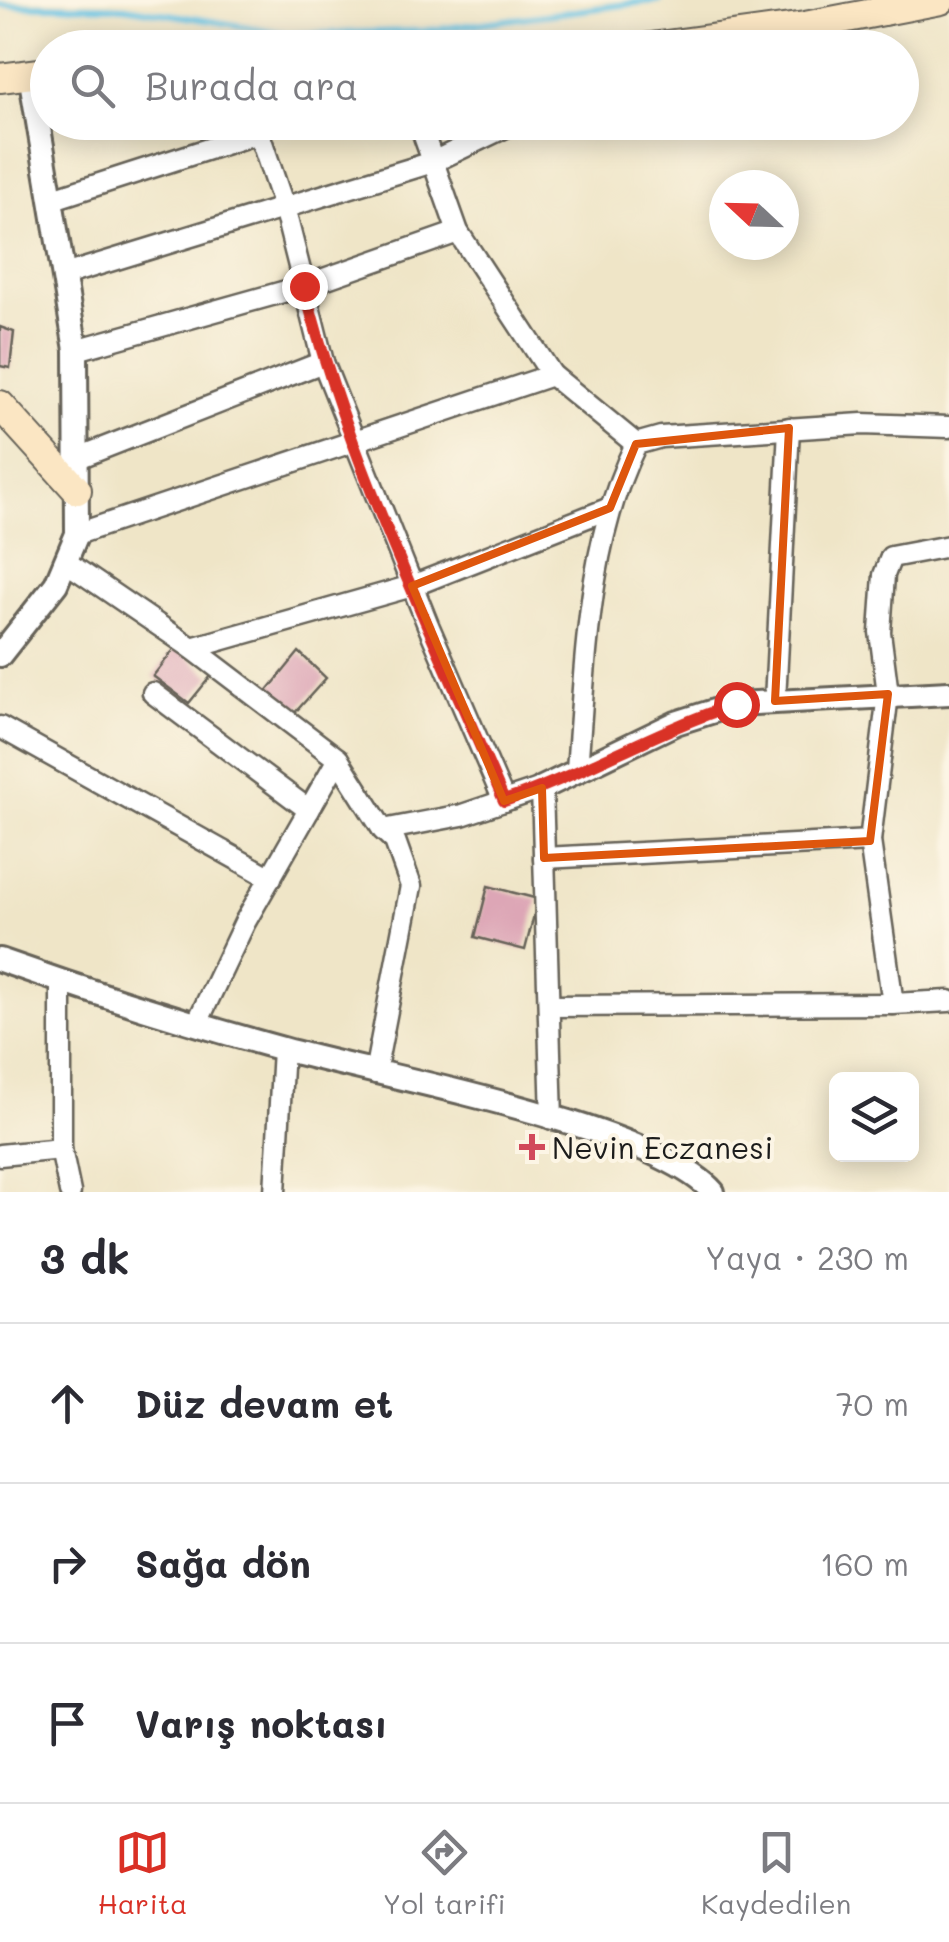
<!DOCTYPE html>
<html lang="tr">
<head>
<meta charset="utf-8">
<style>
	:root { --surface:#fff; --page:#f2f2f3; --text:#2b2b33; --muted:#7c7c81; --line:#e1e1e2; --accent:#d93025 }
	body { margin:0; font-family:Mali,sans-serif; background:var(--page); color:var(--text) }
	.controls { position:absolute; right:30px; bottom:30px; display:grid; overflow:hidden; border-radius:15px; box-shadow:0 5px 25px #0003 }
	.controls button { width:90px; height:90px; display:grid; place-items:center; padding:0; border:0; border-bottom:2px solid var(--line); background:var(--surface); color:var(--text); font:50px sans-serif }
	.compass { position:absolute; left:709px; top:170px; width:90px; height:90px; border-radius:50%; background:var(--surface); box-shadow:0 5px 25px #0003; rotate:292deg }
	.stop { position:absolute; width:30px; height:30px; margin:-22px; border:8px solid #d93025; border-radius:50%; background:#fff }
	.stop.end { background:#d93025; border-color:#fff; box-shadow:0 2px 10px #0008 }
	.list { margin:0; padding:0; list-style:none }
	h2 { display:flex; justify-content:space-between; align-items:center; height:130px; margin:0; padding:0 40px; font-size:42px }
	h2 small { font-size:32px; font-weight:400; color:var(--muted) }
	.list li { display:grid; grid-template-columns:65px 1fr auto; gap:30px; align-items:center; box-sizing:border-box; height:160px; padding:0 40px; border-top:2px solid var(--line) }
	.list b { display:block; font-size:38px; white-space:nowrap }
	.list em { font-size:32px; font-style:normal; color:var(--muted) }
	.icon { flex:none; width:55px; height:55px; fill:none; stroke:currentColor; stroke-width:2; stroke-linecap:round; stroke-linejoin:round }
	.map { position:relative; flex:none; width:949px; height:1192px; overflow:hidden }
	.search { position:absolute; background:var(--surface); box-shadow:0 5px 25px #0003; left:30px; right:30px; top:30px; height:110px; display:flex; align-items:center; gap:25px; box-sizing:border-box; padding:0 35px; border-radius:55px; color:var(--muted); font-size:38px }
	.sheet { height:610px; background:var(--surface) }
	nav { display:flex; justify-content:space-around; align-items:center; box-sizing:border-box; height:140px; border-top:2px solid var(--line); background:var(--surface); font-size:28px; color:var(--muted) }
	nav a { display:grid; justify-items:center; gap:5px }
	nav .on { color:var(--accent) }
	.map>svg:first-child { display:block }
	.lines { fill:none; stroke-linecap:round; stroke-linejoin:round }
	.stream { stroke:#67c4e5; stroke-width:6 }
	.building { fill:#dda6b6 }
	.minor-casing { stroke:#666258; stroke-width:25 }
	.tertiary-casing { stroke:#666258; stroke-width:28 }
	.secondary-casing { stroke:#666258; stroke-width:32 }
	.minor { stroke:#fff; stroke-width:20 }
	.tertiary { stroke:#fff; stroke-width:22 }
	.secondary { stroke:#fbe6c3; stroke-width:28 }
	.route { stroke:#d93025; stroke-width:12 }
	.marked { fill:none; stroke:#de560d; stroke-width:8; stroke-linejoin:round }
	.poi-dot { fill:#d1495b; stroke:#fcf5e5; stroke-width:4 }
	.labels { text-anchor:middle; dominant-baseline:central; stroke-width:8; stroke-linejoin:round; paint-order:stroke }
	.poi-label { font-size:30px; fill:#1c1c1c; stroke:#fcf5e5; text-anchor:start }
</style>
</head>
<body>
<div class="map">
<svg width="949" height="1192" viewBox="0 0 949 1192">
	<rect width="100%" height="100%" fill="#fcf5e5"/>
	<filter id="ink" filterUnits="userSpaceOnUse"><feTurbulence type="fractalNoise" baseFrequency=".01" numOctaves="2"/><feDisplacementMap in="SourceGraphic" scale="20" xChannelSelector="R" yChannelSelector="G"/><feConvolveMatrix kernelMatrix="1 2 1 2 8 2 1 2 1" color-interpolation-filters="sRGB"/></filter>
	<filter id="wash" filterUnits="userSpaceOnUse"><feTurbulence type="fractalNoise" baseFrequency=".0048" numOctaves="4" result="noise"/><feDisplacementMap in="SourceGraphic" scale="40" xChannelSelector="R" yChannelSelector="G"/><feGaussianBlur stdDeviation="2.25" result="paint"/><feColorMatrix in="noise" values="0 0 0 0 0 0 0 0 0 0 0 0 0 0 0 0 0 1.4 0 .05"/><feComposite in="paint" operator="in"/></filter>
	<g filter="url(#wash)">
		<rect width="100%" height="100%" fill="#efe5c7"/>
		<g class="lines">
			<!-- stream -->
			<path class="stream" d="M0,5L124,7L291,34L424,31L659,0"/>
		</g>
		<g id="blocks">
			<!-- building -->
			<g class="building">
				<path d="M0,327L14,332L10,368L0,366Z"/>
				<path d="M176,647L211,676L189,703L153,676Z"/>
				<path d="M299,652L326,678L290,718L264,695Z"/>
				<path d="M488,886L538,899L525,950L475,937Z"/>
			</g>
		</g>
	</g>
	<g filter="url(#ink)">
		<use href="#blocks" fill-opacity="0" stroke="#666258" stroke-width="2.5"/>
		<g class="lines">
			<defs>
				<g id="minor">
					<path d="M255,122L284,207L323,362L428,625L504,801"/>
					<path d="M419,122L458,232L552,375L636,444"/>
					<path d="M53,199L258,133"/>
					<path d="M64,275L433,162L516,122"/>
					<path d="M76,350L304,286L458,232"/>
					<path d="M78,458L323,362"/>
					<path d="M77,534L552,375"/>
					<path d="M949,546L891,557L884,575L880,632L888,694L870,841L893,1004L949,1001"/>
					<path d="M66,562L192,648L338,759L245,922L197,1023"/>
					<path d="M192,648L412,586L610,508"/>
					<path d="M153,693L309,810"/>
					<path d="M775,701L789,428"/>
					<path d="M0,727L271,878"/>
					<path d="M338,759L383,830L395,841L411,886L375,1073"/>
					<path d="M577,769C586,661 587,543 636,444L661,437L862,424L949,427"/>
					<path d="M383,830L462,815L542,788L552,1119"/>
					<path d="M544,858L870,841"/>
					<path d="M61,981V1149L70,1192"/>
					<path d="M550,1006L893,1004"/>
					<path d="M0,1155L61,1149"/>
					<path d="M275,1192L283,1049"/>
				</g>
				<g id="tertiary">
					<path d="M0,655L56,584L77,534L76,350L30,74"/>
					<path d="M542,788L676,723L736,704L949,693"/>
					<path d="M0,960C93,993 188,1023 283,1049C379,1076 654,1125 713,1192"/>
				</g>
				<g id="secondary">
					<path d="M644,48L805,26L941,0"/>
					<path d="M0,78L48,72"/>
					<path d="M0,405L77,490"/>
				</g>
			</defs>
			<!-- minor casing -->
			<use href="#minor" class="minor-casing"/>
			<!-- tertiary casing -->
			<use href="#tertiary" class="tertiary-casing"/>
			<!-- secondary casing -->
			<use href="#secondary" class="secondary-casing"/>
			<!-- minor -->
			<use href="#minor" class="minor"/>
			<!-- tertiary -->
			<use href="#tertiary" class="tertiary"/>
			<!-- secondary -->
			<use href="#secondary" class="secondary"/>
		</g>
	</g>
	<g class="lines" filter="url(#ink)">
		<!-- route -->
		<path class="route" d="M304,286C349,463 432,633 504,801C584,774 656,730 736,704"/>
	</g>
	<!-- marked area -->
	<path class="marked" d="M789,428L775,701L888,694L870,841L544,858L542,788L504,801L412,586L610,508L636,444Z"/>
	<!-- markers -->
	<path class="poi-dot" d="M527 1132h10v10h10v10h-10v10h-10v-10h-10v-10h10z"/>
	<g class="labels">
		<!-- poi labels -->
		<g class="poi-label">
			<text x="552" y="1147">Nevin Eczanesi</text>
		</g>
	</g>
</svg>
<div class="controls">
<button><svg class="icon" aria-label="layers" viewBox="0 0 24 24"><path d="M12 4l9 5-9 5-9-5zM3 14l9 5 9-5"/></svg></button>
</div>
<svg class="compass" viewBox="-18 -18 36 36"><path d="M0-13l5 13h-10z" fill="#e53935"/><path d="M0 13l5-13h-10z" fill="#7c7c81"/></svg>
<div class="stop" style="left:736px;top:704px"></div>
<div class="stop end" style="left:304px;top:286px"></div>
<div class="search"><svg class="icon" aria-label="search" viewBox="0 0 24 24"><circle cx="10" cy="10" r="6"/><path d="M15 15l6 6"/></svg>Burada ara</div>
</div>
<section class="sheet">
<h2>3 dk<small>Yaya · 230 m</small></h2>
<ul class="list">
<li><svg class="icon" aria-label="ahead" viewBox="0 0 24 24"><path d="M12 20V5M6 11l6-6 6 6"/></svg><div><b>Düz devam et</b></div><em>70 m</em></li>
<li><svg class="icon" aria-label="right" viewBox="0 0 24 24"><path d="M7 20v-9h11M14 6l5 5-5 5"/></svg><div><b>Sağa dön</b></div><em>160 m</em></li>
<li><svg class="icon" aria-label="arrive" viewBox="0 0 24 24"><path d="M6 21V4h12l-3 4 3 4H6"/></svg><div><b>Varış noktası</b></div></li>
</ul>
</section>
<nav>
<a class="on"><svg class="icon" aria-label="map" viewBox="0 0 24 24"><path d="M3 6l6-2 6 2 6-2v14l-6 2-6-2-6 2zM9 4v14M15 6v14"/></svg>Harita</a>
<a><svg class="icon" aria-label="directions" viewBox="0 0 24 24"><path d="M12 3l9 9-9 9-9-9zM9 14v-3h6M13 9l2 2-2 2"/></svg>Yol tarifi</a>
<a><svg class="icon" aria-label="saved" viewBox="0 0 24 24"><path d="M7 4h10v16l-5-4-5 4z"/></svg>Kaydedilen</a>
</nav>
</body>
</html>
